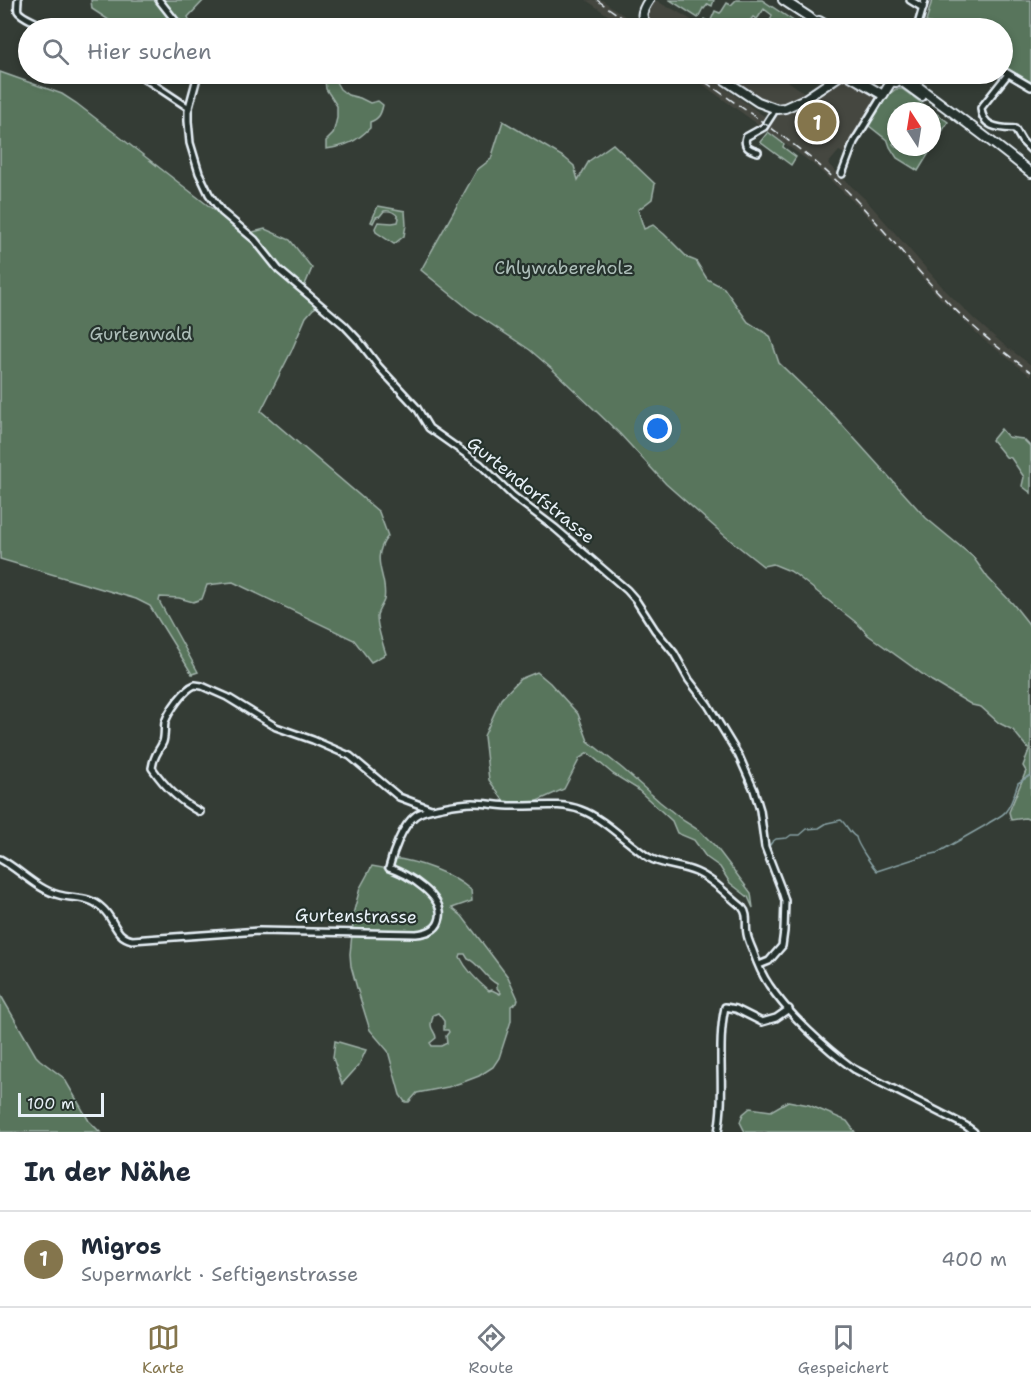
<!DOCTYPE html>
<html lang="de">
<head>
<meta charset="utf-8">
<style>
	:root { --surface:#fff; --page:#f2f2f3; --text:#1f2937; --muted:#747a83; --line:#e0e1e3; --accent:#84754c }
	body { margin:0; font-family:"Shantell Sans",sans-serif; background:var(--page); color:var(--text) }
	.compass { position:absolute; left:887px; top:102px; width:54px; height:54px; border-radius:50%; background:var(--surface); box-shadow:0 3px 9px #0003; rotate:348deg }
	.scale { position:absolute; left:18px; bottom:15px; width:86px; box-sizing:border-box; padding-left:6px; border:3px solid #e8f1f8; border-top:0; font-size:16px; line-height:21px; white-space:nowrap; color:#e8f1f8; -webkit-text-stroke:4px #26332d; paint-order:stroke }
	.you { position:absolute; left:658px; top:429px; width:21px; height:21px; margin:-15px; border:4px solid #fff; border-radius:50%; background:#1a73e8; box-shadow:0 0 0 9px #1a73e833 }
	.badge { display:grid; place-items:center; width:39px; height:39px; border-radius:50%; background:var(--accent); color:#fff; font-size:20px; font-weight:700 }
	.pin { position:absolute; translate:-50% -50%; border:3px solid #fff; box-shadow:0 2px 6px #0006 }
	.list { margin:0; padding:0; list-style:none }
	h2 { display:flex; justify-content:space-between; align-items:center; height:78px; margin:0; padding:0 24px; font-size:26px }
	h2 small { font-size:20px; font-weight:400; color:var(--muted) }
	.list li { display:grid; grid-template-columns:39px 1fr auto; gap:18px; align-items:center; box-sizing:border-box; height:96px; padding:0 24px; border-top:2px solid var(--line) }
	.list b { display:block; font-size:22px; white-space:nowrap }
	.list p { margin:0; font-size:20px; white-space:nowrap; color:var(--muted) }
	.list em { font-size:20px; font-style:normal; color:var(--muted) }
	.icon { flex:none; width:33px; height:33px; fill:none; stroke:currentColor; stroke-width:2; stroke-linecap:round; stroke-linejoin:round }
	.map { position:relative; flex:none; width:1031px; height:1132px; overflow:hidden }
	.search { position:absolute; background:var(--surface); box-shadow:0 3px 9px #0003; left:18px; right:18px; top:18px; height:66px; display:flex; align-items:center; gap:15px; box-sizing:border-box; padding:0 21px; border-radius:33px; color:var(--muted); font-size:22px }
	.sheet { height:174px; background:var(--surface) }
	nav { display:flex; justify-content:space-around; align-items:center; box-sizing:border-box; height:84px; border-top:2px solid var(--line); background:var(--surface); font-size:16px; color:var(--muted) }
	nav a { display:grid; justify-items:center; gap:3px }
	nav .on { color:var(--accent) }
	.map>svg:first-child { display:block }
	.built { fill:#44463f }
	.green { fill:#58745c; stroke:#a0b2aa; stroke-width:1.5; fill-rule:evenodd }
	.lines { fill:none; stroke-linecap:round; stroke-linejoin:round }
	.stream { stroke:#87a0a3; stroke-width:1.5 }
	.street-casing { stroke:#e8f1f8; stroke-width:10 }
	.secondary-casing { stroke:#e8f1f8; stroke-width:12 }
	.street { stroke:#26332d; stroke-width:5 }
	.secondary { stroke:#26332d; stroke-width:8 }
	.rail { stroke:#e8f1f8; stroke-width:1.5; stroke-dasharray:9 4.5; stroke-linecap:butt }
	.labels { text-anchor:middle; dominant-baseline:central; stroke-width:4.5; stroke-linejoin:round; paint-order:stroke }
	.park-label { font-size:18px; fill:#aebfba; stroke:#26332d }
	.street-label { font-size:18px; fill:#e8f1f8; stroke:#26332d }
</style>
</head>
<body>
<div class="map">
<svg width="1031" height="1132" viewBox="0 0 1031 1132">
	<rect width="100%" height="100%" fill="#343c35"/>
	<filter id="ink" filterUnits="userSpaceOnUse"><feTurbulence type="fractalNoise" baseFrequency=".0167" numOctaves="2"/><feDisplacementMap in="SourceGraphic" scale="12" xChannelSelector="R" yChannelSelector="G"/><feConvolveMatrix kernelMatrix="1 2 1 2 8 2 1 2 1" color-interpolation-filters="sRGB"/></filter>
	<g filter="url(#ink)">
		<!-- built -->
		<g class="built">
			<path d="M586,0H602L642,28H626Z"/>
			<path d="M652,0H656L667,7L673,9L705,28H654L644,15Z"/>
			<path d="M688,74H705L771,121L776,113L837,78L846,76L878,96L871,111L845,154L839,151L828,164L866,200L946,291L974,319L1003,344L1031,365V376L984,340L939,297L859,207L813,164Z"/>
			<path d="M721,74H778L808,95L782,106L765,103Z"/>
		</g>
		<!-- green -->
		<g class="green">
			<path d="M91,0H204L188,17L193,28H121L92,9Z"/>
			<path d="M670,0H714L712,6L708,4L704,9L703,8L698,18Z"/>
			<path d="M736,0H762L804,28H759L761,24L765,26L771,19L772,15L764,9L757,19L753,17L749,22L748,21L746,28L742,25L739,28H715L703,21L704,19L709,22L711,20L715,11L720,13L722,11L727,3L731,5Z"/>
			<path d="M932,0H1031V84L1022,80L1003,66L1002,28H927L926,24L935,27L936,25L926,22Z"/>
			<path d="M0,72L62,94L76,103L245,234L265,229L290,240L312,268L302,292L318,306L313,309L306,317L291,352L261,411L379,512L388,536C368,561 389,577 384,600C382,606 377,611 377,617C377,626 383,645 386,654L371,662L354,640L233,582L207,585L202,599L193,602L179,598L160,597L159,601L198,672L192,674L150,606L136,599L0,559Z"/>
			<path d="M332,80L336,82L340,89L348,95L360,98L370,103L378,101L383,105C381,114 379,119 370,122V128C356,142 346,146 326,149V141L333,134L337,118V106L326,89L325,81Z"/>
			<path d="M896,89H902L948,122L918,171L897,158L890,147L888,141L868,125L886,94L892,92ZM896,111H932V147H902L899,149L893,144L896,141Z"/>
			<path d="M503,121L565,158L574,166L578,180L589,161L613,144L655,184L652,199L638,210L644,229L653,225L664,234L688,258L696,261L707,279L724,288L748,322L770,336L779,363L835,417L926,518L973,557L988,578L1013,604L1028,623L1031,629V820L1025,818L1011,820L1009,812L1026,771L1023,766L1029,750L1013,730L999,723L981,707L972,705L932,681L868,635L858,624L796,575L790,571L773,564L763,566L725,536L666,484L620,434L552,369L530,350L470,310L421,270L477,170L491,159Z"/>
			<path d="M768,132L784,144L783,147L796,157L791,165L760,142Z"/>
			<path d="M378,206L405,211L406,225L404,236L394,244L376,232L375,228L378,222L392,223L398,222L399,218C395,212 391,210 384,211L380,216L376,217L373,223L371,222Z"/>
			<path d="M1001,429L1008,437L1023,439L1031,447V493L1022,486L1024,477L1011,458L1006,457L992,440Z"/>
			<path d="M537,672L550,683L578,714L588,741L623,769L660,802L684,821L700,831L716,847L751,893L753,908L748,897L730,883L720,867L706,857L694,840L677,833L672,821L636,788L613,774L588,753L580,758L564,789L535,802L505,803L489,780L484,736L501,699L520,679Z"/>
			<path d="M392,858C418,861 451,873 471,890L472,901L452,908L462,916L508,977L518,999L517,1002L511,1006V1021L499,1058L493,1067L479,1076L466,1081L448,1087L417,1093L409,1102H405L400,1095L388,1051L370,1030L357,988L351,966L350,954L353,924L352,918L360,888L372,866L388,869ZM461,954H465L468,959C478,962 485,978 497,984V988L501,993L500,994L492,990L489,991C477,981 467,971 460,957ZM438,1013L444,1021V1030H448L449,1032L446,1036L447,1043L441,1046H432L430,1043L436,1038C436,1033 431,1030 431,1025C431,1021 433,1019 433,1015Z"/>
			<path d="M0,994L36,1056L40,1060L64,1078L89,1121L100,1132H0Z"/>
			<path d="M335,1041L366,1050L359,1065L342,1084L333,1058Z"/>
			<path d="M788,1101L809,1105L847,1121L855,1132H745L740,1122L743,1114L750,1108L771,1111Z"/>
		</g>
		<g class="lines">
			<!-- stream -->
			<path class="stream" d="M770,845L772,842L776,839L787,838L791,835H800L807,829L819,828L827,823L841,820C847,825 849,833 856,837C857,844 872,866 877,871L920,857L937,853L986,825C992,820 1003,816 1006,811C1012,804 1015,792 1018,783L1031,775"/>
			<defs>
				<g id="street">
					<path d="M18,0C18,3 17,8 18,11C21,17 39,23 45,28"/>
					<path d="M159,0L181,28"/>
					<path d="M910,0L923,8"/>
					<path d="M917,28L925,0"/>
					<path d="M1002,70L1031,87"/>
					<path d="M138,74L189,108"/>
					<path d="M198,74L188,111V121L190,143L199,173L209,194L222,212L255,240L279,270L344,325L359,341L379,367L417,408L429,428L480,464L513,496L555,528L627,590L635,599L655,630L674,653L689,680L708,705L739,756L754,790L760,810L765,847L782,891L785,901L784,931L782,946L769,961L759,965"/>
					<path d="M1008,74L981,108C982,128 1000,128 1015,129L1022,141L1031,150"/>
					<path d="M758,152C750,150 743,147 746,137L764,127L773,113L774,109"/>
					<path d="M842,174L854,142L883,95"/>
					<path d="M200,812C180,802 165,787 152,768C154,754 158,753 163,742C165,736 164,729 165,722C169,711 184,689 195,685L202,686L227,697L276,727L313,740L350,756L399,797L431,809"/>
					<path d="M0,859C19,869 38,890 59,895C74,899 90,896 102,908C115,919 114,936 132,940L259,931L416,934C425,933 436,931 439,921C448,898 406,873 389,868C393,852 402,826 415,816C421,811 429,810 437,808C448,806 460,803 473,803C486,803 500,806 513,806C536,807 559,802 581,810C602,817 628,844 648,857C663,866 680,865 696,872C713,879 728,896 742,907C749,915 745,924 747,934C748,940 751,946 753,951C757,963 762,975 769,985C788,1014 826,1049 854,1069L966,1126L974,1132"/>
					<path d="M718,1132C726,1091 716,1048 725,1007L736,1009L762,1022L776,1018L789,1009"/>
				</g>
				<g id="secondary">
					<path d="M649,0C641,12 639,18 651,28"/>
					<path d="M783,0L809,17L822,28"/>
					<path d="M819,21L831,28"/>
					<path d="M716,74L758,102L777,109L785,108L805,99L842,74"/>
					<path d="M847,74L883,95L891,82"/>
					<path d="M884,74L889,81L896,82"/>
					<path d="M904,76C946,108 990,139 1031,173"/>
					<path d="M900,80L922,96"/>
				</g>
			</defs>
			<!-- street casing -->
			<use href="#street" class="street-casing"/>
			<!-- secondary casing -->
			<use href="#secondary" class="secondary-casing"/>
			<!-- street -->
			<use href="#street" class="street"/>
			<!-- secondary -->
			<use href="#secondary" class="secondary"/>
			<!-- rail -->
			<g class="rail">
				<path d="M597,0L637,28"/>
				<path d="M694,74C744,110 798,143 843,187C878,221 907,260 941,295C968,324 999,349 1031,372"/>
			</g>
		</g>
	</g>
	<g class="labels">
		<!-- park labels -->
		<g class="park-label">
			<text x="564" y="268">Chlywabereholz</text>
			<text x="141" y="334">Gurtenwald</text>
		</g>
		<!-- street labels -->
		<g class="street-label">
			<text transform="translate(531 490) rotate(39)">Gurtendorfstrasse</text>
			<text transform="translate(356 916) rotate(1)">Gurtenstrasse</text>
		</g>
	</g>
</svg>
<svg class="compass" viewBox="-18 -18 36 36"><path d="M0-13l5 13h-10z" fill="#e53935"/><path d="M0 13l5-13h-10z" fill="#747a83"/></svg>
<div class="scale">100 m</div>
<div class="you"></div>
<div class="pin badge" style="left:817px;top:122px">1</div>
<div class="search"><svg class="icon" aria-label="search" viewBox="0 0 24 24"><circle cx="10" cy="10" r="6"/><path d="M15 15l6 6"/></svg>Hier suchen</div>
</div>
<section class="sheet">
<h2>In der Nähe<small></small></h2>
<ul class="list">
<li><span class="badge">1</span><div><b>Migros</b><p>Supermarkt · Seftigenstrasse</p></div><em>400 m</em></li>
</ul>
</section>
<nav>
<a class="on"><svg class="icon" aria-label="map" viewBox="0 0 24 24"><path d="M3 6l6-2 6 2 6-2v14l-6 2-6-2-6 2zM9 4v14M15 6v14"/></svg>Karte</a>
<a><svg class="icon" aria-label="directions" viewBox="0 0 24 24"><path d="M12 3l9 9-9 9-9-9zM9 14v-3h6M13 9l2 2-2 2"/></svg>Route</a>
<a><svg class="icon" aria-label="saved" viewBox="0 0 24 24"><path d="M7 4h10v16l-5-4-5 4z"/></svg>Gespeichert</a>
</nav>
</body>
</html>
